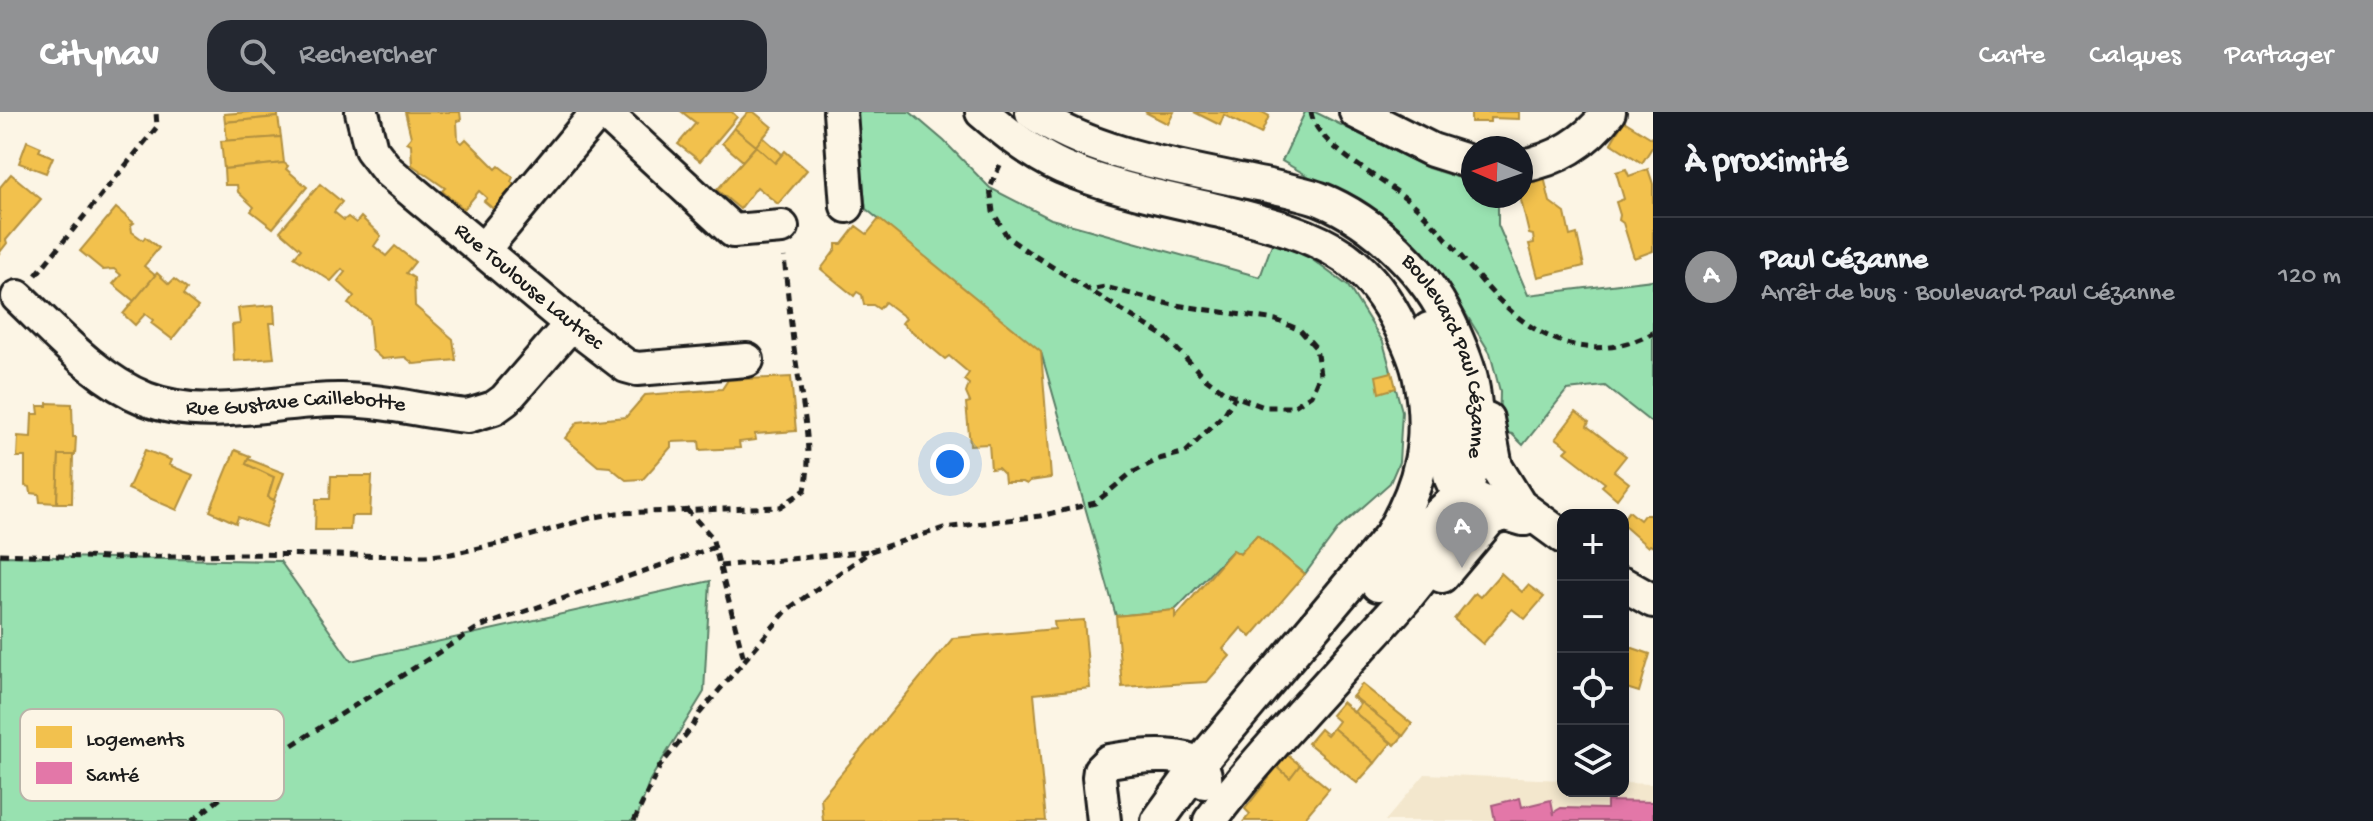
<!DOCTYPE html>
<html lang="fr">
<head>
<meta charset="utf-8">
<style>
	:root { --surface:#171b24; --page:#242831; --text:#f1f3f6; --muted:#9ea1a6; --line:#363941; --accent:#919294 }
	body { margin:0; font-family:"Gochi Hand",sans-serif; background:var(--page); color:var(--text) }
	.controls { position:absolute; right:24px; bottom:24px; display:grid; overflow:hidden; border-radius:16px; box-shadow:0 4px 12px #0003 }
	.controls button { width:72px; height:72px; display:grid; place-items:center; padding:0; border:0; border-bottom:2px solid var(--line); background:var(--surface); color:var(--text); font:40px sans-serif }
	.compass { position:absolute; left:1461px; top:24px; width:72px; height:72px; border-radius:50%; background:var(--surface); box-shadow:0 4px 12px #0003; rotate:272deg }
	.you { position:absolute; left:950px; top:352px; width:28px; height:28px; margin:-20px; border:6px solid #fff; border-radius:50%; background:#1a73e8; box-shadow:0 0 0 12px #1a73e833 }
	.badge { display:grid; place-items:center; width:52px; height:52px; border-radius:50%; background:var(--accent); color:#fff; font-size:26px; font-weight:700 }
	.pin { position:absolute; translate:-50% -66px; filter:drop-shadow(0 2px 4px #0008) }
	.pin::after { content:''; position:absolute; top:42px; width:28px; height:24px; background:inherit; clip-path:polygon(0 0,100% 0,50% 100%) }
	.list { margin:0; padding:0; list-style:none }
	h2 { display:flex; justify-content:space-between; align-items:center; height:104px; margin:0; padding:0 32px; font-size:34px }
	h2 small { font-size:26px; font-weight:400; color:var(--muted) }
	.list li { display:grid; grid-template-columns:52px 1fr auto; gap:24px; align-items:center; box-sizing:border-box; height:120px; padding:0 32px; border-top:2px solid var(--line) }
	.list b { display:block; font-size:30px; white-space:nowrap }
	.list p { margin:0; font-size:26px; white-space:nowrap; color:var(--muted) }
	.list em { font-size:26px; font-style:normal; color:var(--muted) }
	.icon { flex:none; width:44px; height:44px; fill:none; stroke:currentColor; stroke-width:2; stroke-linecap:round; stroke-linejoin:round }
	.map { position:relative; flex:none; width:1653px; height:709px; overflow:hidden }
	header { display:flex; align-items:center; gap:48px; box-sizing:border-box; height:112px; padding:0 40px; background:var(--accent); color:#fff }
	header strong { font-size:38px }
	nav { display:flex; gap:44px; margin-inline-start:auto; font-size:28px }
	.search { width:560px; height:72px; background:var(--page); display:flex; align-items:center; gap:20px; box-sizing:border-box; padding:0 28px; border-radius:24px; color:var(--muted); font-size:30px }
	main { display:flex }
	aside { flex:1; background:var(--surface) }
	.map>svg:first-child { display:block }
	.built { fill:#f3e7cd }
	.green { fill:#98e1b0; stroke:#5a7e66; stroke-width:2 }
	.homes { fill:#f2c14e; stroke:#b2903f; stroke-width:2 }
	.health { fill:#e377a8; stroke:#a75c7e; stroke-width:2 }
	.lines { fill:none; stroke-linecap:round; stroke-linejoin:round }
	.minor-casing { stroke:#1c1c1c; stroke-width:38 }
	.path { stroke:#1c1c1c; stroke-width:5; stroke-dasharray:8 6; stroke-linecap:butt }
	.minor { stroke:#fcf5e5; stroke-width:32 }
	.labels { text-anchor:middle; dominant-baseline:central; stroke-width:8; stroke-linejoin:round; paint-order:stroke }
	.street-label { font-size:22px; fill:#1c1c1c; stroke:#fcf5e5 }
	.key { fill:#fcf5e5; stroke:#b9b4a9; stroke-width:2 }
	.key-label { font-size:22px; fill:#1c1c1c }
</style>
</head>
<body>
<header>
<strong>Citynav</strong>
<div class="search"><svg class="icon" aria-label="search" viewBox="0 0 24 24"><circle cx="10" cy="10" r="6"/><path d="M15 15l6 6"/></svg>Rechercher</div>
<nav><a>Carte</a><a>Calques</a><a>Partager</a></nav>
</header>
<main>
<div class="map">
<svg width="1653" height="709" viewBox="0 0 1653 709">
	<rect width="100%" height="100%" fill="#fcf5e5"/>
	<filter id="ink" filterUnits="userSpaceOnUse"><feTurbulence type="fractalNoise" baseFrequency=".0125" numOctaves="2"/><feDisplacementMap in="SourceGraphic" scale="16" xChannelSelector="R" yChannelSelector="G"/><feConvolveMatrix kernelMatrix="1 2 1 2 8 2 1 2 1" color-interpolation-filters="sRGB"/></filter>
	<g filter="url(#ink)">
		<!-- built -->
		<path class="built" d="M1425,662L1563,668V679H1623V671L1653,672V709H1385Z"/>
		<!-- green -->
		<g class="green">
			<path d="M853,0H910L944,29L990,76L1051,107L1260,165L1273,129L1303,141L1348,174L1383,230L1402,299L1399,350L1390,371L1339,416L1305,462L1257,423L1240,442L1233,438L1175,498L1116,504L1041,240L866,97Z"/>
			<path d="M1305,0H1315L1428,56L1473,70V84H1498V113L1528,183L1653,168V312L1605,274L1567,278L1523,333L1512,322L1499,319L1500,279L1490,241L1466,202L1432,156L1329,76L1282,49Z"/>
			<path d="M0,444L280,449L351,549L710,469L704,580L650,668L636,709H0Z"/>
		</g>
		<!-- homes -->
		<g class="homes">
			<path d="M249,0H278V5L225,10L224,2Z"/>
			<path d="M405,0H460L461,8L457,9L458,28L462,31L466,27L496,57L499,54L513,65L511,70L519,76L498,101L484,89L487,86L479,79L464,97L442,79L445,76L412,53L411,32L407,30L411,25Z"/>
			<path d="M682,0H732L737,5L700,49L678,32L696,11Z"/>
			<path d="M748,0H754L772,15L756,34L734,16Z"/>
			<path d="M1145,0H1174L1168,12Z"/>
			<path d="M1194,0H1262L1269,4L1261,22L1224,3L1220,13Z"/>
			<path d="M1471,0H1519V7L1490,6V10H1471Z"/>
			<path d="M278,5L281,25L227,29L225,10Z"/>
			<path d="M1624,9L1653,27V34L1642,51L1611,31Z"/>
			<path d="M734,16L756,34L743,49L722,31Z"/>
			<path d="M281,25L284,51L224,57L221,29Z"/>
			<path d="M763,25L782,42L775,51L756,34Z"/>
			<path d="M27,29L41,35L39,39L53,45L46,61L19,51Z"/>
			<path d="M756,34L775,51L785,39L807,58L778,92L757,75L740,97L717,78Z"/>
			<path d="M284,51L288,54L286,57L307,75L273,116L251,99L254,95L238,80L237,73H225L224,57Z"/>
			<path d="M1626,57L1629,64L1648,57L1653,72V139L1634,146L1623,111L1619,108L1620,103L1616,90L1624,87L1616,60Z"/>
			<path d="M11,62L41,87L6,128L7,131L0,140V75Z"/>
			<path d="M1544,65L1550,90L1565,101L1570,124L1577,122L1584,154L1538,165L1529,132L1534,131L1533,123L1529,122L1520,84L1521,70Z"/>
			<path d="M320,72L342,90L334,100L344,108L348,105L356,111L361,105L381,124L374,134L386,144L395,134L415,150L406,161L414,166L415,194L453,227L456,248L414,252L405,245L382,247L372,238L369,206L348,192L354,184L338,169L345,160L342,157L331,169L294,145L301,137L280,119Z"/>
			<path d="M116,96L134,111L131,113L132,120L143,128L145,125L159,136L144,154L156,164L134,189L113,172L121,163L114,157L103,158L80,139Z"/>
			<path d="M879,107L1041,239L1051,366L1030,369L1027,372L1023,370H1005L1004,362L998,356L991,357L989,332L970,333L966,291L970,290L966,281L969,272L964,268L969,261L949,244L945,247L902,211L906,206L885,190L879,197L873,193H864L862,183L857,180L854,184L821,157L836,137V132H842L856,114L867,122Z"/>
			<path d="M157,161L169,172L174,167L187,177L183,183L198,195L172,227L151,211L153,208L145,202L135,213L123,202Z"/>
			<path d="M274,193L275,211H270L274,246L234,249L232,213L240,212L238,196Z"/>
			<path d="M1392,260L1396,276L1379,281L1376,264Z"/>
			<path d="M791,265L796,319L755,322L756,328L739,330L740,336L700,338L699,329L671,330V335L643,367L626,368L610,355L598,354L565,326L578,310L626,305L645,283L722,277L728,268Z"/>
			<path d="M47,291L72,292L73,325H76L75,343H59L57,391L40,390L39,382L31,381L30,375L25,374V345H17L18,324L31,325L32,302H39L38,294H47Z"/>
			<path d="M1576,300L1589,310L1587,314L1626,344L1614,359L1629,371L1617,387L1602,374L1605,371L1565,340L1569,336L1556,326Z"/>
			<path d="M145,338L171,348L169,353L193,363L177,398L128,377Z"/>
			<path d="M235,338L250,344L246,352L274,365L268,385L275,389L265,415L238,405L236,411L210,399Z"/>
			<path d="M59,343H73L72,391H57Z"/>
			<path d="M248,347L284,361L274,388L268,385L274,365L246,352Z"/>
			<path d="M331,364H372L370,404H351L350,418H315L316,387H330Z"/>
			<path d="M1629,399L1640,408L1644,403H1653V435L1650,433L1648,435L1623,413V407Z"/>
			<path d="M1257,423L1305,462L1251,525L1241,516L1223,537L1230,544L1207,570L1122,575L1116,504L1175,498V506L1233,438L1240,442Z"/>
			<path d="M1501,461L1522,480L1528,473L1544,485L1525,507L1512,497L1483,532L1454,507L1475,481L1480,485Z"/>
			<path d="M1084,508L1090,576L1034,582L1046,709H823L821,686L953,526L1055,517L1054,510Z"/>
			<path d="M1623,529L1628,530L1627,534L1650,542L1639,580L1623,575Z"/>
			<path d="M1362,572L1412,612L1403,624L1353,584Z"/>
			<path d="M1353,584L1403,624L1395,633L1354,600L1360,592L1352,585Z"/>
			<path d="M1342,590L1391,631L1375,651L1333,616L1338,609L1331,603Z"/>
			<path d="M1333,616L1375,651L1357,671L1308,631L1320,617L1327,623Z"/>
			<path d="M1286,642L1300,653L1290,666L1276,654Z"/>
			<path d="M1300,653L1329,677L1302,709H1244L1250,702L1245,697L1269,666L1267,664L1276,654L1290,666Z"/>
		</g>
		<!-- health -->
		<path class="health" d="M1520,686L1522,695L1551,688L1554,703V700L1561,696L1607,697V689L1653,690V709H1495L1492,693Z"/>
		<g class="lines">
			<defs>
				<g id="minor">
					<path id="s1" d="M362,0L371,37L388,59L571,212L626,254L637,257L747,248"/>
					<path d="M604,0L733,119L782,115"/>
					<path d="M840,0L847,94"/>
					<path d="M982,0C1005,20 1033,42 1062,55C1115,78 1176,88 1232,102C1271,112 1311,122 1345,145C1370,163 1388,189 1401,216C1409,232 1417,249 1420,267C1432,327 1421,373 1390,424L1200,651L1158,709"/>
					<path id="s2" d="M1032,0C1091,42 1179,55 1249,70C1273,75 1297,79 1320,87C1375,109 1428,161 1452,216C1459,232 1467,249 1471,267C1483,321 1471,389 1442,437C1418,476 1384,510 1353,544C1305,598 1253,651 1210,709"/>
					<path d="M1356,0L1432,38L1473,51"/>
					<path d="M1521,54C1557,48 1587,29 1609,0"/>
					<path d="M483,138L598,0"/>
					<path id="s3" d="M18,185C56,221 96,267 146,287C208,311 277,287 341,288C383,288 426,300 468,304L494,296L505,288L571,212"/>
					<path d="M1429,217C1448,255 1453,295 1451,336C1450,347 1447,364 1454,372C1467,388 1506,396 1525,407"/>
					<path d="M1487,307L1496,355L1517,389"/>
					<path d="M1511,387L1563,425"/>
					<path d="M1442,464L1491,406L1506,402L1523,407"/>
					<path d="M1623,472L1653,489"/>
					<path d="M1378,473C1404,441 1429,406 1463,382"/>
					<path d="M1104,709L1099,665L1100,658L1109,649C1131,645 1210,633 1205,670"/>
				</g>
			</defs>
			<!-- minor casing -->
			<use href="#minor" class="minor-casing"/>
			<!-- path -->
			<g class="path">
				<path d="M1311,0C1315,35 1388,69 1413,92C1458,131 1493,199 1548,224C1584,241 1618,239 1653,221"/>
				<path d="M1000,53L990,76L993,100L1008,126L1027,139L1089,178L1164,224L1204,265L1224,280L1264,295H1293L1311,283L1320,262L1316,236L1300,218L1276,208L1169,192L1105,175L1089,178"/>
				<path d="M36,163L157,15L156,0"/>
				<path d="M686,397L712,425L744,547"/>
				<path d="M0,442L109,446L237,442L426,444L451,442L512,429L590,406L617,401L780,395L805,378C813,336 803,297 797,256C791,219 788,182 784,145"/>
				<path d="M720,454L870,439"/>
				<path d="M192,709L267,649L479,515L715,435"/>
				<path d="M634,709L660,654L693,614L699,602L788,497L871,439L944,416L1040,404L1095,391L1130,362L1159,347L1186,340L1225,301L1235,285"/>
			</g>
			<!-- minor -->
			<use href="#minor" class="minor"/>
		</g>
	</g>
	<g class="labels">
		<!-- street labels -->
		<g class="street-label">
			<text stroke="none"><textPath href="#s1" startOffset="248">Rue Toulouse Lautrec</textPath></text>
			<text stroke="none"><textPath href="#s2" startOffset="516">Boulevard Paul Cézanne</textPath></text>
			<text stroke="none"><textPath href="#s3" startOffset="316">Rue Gustave Caillebotte</textPath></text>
		</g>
	</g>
	<!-- legend -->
	<rect x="20" y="597" width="264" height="92" rx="12" class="key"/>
	<rect x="36" y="614" width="36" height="22" fill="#f2c14e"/>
	<rect x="36" y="650" width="36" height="22" fill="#e377a8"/>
	<g class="key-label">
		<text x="86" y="633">Logements</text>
		<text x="86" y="669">Santé</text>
	</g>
</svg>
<div class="controls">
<button>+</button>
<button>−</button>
<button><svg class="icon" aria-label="locate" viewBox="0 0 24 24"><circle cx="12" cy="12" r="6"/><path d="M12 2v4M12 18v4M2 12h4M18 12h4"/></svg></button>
<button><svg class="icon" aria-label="layers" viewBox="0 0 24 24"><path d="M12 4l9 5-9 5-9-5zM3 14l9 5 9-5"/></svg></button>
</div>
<svg class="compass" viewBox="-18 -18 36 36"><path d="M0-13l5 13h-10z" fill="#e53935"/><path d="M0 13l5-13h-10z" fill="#9ea1a6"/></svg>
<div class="you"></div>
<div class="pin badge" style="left:1462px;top:456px">A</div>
</div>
<aside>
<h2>À proximité<small></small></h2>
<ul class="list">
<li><span class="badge">A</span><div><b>Paul Cézanne</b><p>Arrêt de bus · Boulevard Paul Cézanne</p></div><em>120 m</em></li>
</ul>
</aside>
</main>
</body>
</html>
